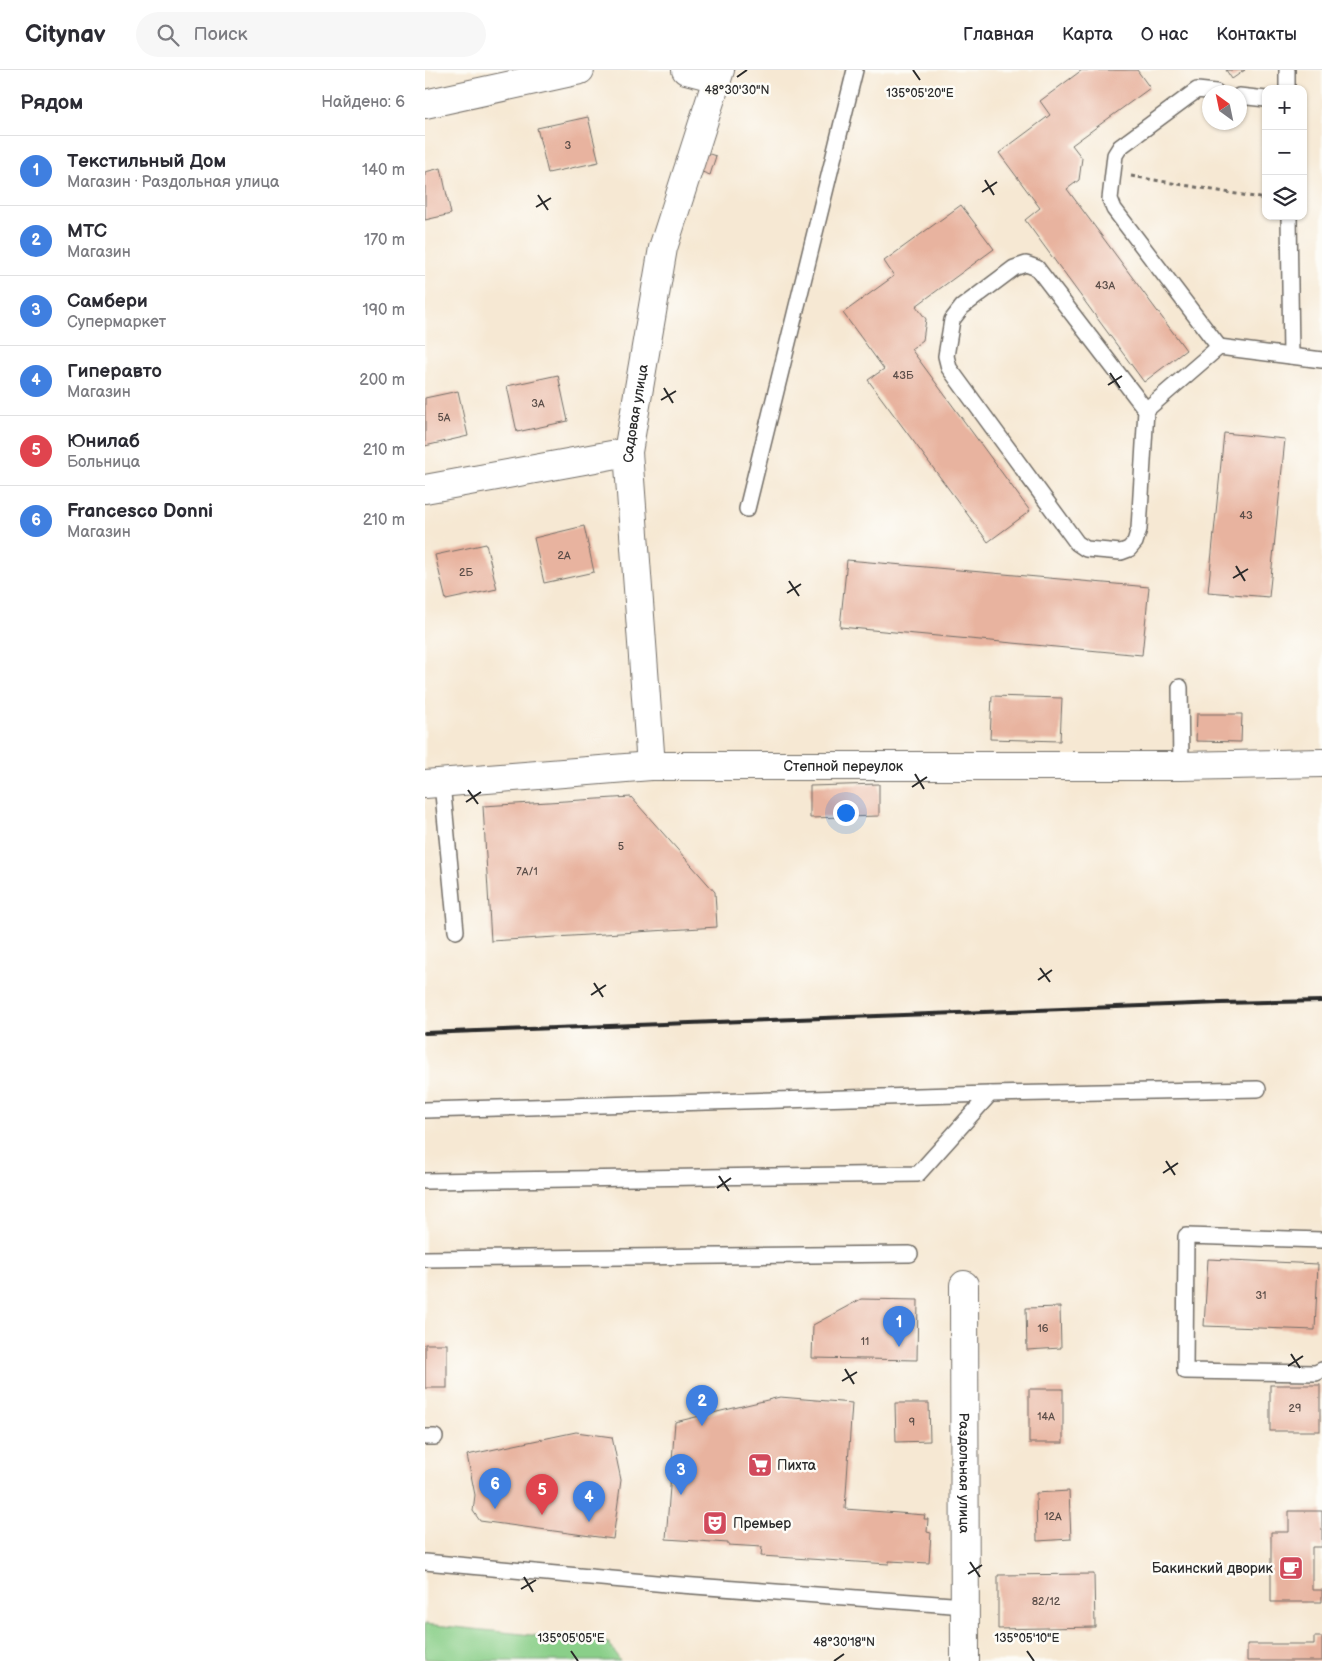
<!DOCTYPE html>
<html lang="ru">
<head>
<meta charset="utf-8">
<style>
	:root { --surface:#fff; --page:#f7f7f7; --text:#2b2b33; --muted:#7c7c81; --line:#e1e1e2; --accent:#d1495b }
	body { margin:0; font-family:"Balsamiq Sans",sans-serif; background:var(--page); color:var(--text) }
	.controls { position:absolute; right:15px; top:15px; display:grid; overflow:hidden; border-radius:10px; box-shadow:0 1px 4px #0004 }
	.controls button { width:45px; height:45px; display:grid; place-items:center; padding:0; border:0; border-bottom:1px solid var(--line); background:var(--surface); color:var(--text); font:25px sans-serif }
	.compass { position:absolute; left:777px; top:15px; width:45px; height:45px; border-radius:50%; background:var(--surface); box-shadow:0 1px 4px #0004; rotate:327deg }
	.you { position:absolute; left:420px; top:742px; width:18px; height:18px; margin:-12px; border:4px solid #fff; border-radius:50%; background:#1a73e8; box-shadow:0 0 0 8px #1a73e833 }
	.badge { display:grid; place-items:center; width:32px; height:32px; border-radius:50%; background:var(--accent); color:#fff; font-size:16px; font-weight:700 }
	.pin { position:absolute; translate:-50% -41px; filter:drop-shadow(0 1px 2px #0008) }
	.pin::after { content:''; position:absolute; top:26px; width:18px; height:15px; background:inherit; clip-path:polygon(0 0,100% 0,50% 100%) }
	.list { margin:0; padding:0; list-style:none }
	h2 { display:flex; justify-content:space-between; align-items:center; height:65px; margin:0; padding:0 20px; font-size:21px }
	h2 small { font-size:16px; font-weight:400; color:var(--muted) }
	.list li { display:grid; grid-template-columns:32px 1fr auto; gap:15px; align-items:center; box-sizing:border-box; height:70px; padding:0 20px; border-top:1px solid var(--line) }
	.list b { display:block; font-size:19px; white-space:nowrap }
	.list p { margin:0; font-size:16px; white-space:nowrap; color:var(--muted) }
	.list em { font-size:16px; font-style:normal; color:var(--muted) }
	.icon { flex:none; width:28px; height:28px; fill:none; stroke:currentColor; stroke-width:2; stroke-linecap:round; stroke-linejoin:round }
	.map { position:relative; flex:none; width:897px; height:1591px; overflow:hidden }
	header { display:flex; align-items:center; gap:30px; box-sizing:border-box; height:70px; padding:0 25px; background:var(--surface); border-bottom:1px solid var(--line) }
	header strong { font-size:24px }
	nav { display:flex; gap:28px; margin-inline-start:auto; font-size:18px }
	.search { width:350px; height:45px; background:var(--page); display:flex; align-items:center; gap:12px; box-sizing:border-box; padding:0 18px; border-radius:28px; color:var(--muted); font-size:19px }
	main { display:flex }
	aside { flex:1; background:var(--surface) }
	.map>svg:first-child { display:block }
	.green { fill:#8acf89; stroke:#5a7d5a }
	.building { fill:#e8b39f }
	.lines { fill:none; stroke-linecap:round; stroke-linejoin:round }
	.service-casing { stroke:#726d66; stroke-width:18 }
	.minor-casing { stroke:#726d66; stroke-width:30 }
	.path { stroke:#726d66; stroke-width:3; stroke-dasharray:4 4; stroke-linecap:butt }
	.service { stroke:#fff; stroke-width:15 }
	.minor { stroke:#fff; stroke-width:28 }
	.rail { stroke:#2b2b2b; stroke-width:4 }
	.ticks { fill:none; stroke:#2b2b2b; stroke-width:2 }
	.labels { text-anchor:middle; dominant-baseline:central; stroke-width:5; stroke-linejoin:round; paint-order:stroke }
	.number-label { font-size:11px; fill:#5a4d48 }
	.street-label { font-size:14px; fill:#2b2b2b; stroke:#fdfcf7 }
	.poi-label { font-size:14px; fill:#2b2b2b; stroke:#fdfcf7; text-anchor:start }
	.ticks-label { font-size:12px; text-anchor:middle; fill:#2b2b2b; stroke:#fdfcf7; stroke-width:5; stroke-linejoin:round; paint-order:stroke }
</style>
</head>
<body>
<header>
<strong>Citynav</strong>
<div class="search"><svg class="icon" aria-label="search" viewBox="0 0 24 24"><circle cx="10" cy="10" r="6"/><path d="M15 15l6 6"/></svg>Поиск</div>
<nav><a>Главная</a><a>Карта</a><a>О нас</a><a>Контакты</a></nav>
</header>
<main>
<aside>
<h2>Рядом<small>Найдено: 6</small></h2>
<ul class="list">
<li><span class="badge" style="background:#3f7fe0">1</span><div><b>Текстильный Дом</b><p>Магазин · Раздольная улица</p></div><em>140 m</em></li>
<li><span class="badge" style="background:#3f7fe0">2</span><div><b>МТС</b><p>Магазин</p></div><em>170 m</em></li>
<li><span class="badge" style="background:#3f7fe0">3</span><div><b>Самбери</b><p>Супермаркет</p></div><em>190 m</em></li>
<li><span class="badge" style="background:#3f7fe0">4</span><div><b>Гиперавто</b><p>Магазин</p></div><em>200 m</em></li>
<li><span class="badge" style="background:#e0444e">5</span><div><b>Юнилаб</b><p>Больница</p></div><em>210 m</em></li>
<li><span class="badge" style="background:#3f7fe0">6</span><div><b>Francesco Donni</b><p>Магазин</p></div><em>210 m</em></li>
</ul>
</aside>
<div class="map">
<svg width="897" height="1591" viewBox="0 0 897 1591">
	<rect width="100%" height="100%" fill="#fdfcf7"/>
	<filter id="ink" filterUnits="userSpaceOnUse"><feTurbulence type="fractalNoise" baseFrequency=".02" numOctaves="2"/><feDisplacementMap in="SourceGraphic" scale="10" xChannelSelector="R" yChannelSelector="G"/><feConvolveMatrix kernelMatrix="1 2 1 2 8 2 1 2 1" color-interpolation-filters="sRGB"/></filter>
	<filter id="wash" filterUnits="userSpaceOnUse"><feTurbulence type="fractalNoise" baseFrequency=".0096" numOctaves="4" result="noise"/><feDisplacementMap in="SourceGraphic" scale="20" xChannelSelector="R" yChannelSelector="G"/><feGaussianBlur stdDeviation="1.12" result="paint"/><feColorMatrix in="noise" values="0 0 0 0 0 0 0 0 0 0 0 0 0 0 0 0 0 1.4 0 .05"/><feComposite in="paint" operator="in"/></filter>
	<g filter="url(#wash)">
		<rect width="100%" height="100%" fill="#f6e8d3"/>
		<!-- green -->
		<path class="green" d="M0,1554L184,1573L195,1591H31L0,1589Z"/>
		<g id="blocks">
			<!-- building -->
			<g class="building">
				<path d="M657,0H712L725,18L647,75L657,88L654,110L642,119L761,280L719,312L600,150L615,138L574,83L625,45L615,31Z"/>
				<path d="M801,0H820L807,9Z"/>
				<path d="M163,47L174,92L123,103L112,58Z"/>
				<path d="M278,82L291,86L285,105L272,100Z"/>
				<path d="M16,98L26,144L0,150V102Z"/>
				<path d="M536,135L569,179L491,236L501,249L498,270L486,279L605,441L563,472L443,310L459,299L418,243L469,206L459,191Z"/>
				<path d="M133,305L143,351L92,362L82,316Z"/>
				<path d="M33,321L43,366L0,376V328Z"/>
				<path d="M799,363L860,369L844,527L783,522Z"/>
				<path d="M159,456L169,502L119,513L109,468Z"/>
				<path d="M61,474L72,519L21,530L10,485Z"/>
				<path d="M422,490L724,517L717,585L415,557Z"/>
				<path d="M567,626L637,628L635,671L565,669Z"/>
				<path d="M772,644H817L816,672L771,671Z"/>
				<path d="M454,714V746L385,748V716Z"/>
				<path d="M206,727L290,822L292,857L66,871L58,736Z"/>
				<path d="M783,1189L893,1194L890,1260L779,1256Z"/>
				<path d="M436,1229L493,1230L492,1290L387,1288L388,1255Z"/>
				<path d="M635,1237L636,1278L602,1280L601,1238Z"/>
				<rect x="0" y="1274" width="22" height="44"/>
				<rect x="845" y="1315" width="50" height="46"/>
				<rect x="604" y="1319" width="34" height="54"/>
				<path d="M355,1327L427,1333L420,1439L500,1445L499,1449H503L502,1462L506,1463L504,1493L464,1491V1494L336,1486L337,1477L303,1475V1473L241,1469L250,1352Z"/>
				<path d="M470,1333H504L505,1371L471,1372Z"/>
				<path d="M151,1362L187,1367L196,1410L188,1469L55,1451L48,1441L50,1425L42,1385Z"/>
				<path d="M644,1421L646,1469L612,1471L611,1423Z"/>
				<path d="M864,1441H897V1477H887V1520H897V1532H846V1462H864Z"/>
				<path d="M669,1504L670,1557L573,1559V1505Z"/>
				<path d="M889,1567H897V1591H822V1574H889Z"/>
			</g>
		</g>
	</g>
	<g filter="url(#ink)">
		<use href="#blocks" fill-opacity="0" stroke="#726d66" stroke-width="1"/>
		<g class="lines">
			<defs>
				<g id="service">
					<path d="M862,19V0"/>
					<path d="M791,22L772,20L695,77L690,85L685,129L689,139L794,277"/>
					<path d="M814,26L841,29"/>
					<path d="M864,146L866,286"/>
					<path d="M721,340L612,198L601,194L589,198L537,237L527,250L521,286L524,298L652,473L661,479L696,482L704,479L710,472L714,459L721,340L794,277L897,290"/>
					<path d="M322,439L430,0"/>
					<path d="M755,617L756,696"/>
					<path d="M17,713L31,861"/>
					<path d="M0,1040L565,1024L833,1019"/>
					<path d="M0,1111L493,1104L565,1024"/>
					<path d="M897,1170L761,1166L760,1301L891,1303L897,1300"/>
					<path d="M0,1189L485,1184"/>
					<path d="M0,1367H10"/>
					<path d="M0,1492L242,1514L540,1536"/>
				</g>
				<g id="minor">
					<path d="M261,0L292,8"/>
					<path d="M0,34L155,0"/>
					<path d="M0,419L203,382"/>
					<path id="s1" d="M226,696L203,382L238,178L295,0"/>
					<path id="s2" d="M0,714L226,696H756L897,693"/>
					<path id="s3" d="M539,1215L540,1591"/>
				</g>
			</defs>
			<!-- service casing -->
			<use href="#service" class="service-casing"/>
			<!-- minor casing -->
			<use href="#minor" class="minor-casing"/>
			<!-- path -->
			<path class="path" d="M706,106L841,129"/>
			<!-- service -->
			<use href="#service" class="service"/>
			<!-- minor -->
			<use href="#minor" class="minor"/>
			<!-- rail -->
			<path class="rail" d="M0,963L796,933L897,931"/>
		</g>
	</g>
	<!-- ticks -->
	<path class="ticks" d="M488,0L495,10M312,7L322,0M560,110L569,125M557,122L572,112M113,125L123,140M111,137L126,128M685,303L695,318M683,315L697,306M239,318L248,333M236,330L251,321M811,496L820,511M808,508L823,499M364,511L374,526M362,523L376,514M490,704L499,719M487,717L502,707M43,720L53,734M41,732L56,722M615,898L625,912M613,910L627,900M169,913L178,927M166,925L181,915M741,1091L750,1105M738,1103L753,1093M294,1106L304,1121M292,1118L306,1108M866,1284L875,1298M863,1296L878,1286M420,1299L429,1314M417,1311L432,1302M545,1492L555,1507M543,1504L557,1495M99,1507L108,1522M96,1519L111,1510M146,1581L153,1591M602,1581L609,1591M409,1591L419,1584"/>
	<!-- icons -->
	<defs>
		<symbol id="supermarket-square" viewBox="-11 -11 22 22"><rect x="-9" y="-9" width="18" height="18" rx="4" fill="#d1495b" stroke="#fdfcf7"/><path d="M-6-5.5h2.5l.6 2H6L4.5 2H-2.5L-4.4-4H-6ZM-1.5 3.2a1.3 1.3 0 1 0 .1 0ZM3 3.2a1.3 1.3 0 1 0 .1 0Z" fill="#fff"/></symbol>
		<symbol id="theatre-square" viewBox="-11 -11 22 22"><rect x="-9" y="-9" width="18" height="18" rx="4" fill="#d1495b" stroke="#fdfcf7"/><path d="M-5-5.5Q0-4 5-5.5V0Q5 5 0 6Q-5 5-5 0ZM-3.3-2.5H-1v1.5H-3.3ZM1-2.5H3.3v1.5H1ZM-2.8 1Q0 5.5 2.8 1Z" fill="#fff"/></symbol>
		<symbol id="cafe-square" viewBox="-11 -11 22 22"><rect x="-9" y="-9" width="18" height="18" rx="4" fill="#d1495b" stroke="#fdfcf7"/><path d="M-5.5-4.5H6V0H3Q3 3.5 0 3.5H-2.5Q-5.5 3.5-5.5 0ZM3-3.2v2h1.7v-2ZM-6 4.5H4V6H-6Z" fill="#fff"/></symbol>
	</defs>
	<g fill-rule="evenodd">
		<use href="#supermarket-square" x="321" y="1381" width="28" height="28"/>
		<use href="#theatre-square" x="276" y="1439" width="28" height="28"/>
		<use href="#cafe-square" x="852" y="1484" width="28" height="28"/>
	</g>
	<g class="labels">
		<!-- number labels -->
		<g class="number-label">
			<text x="143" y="75">3</text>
			<text x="680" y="215">43А</text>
			<text x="478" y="305">43Б</text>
			<text x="113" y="333">3А</text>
			<text x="19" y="347">5А</text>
			<text x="821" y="445">43</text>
			<text x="139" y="485">2А</text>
			<text x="41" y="502">2Б</text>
			<text x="196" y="776">5</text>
			<text x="102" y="801">7А/1</text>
			<text x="836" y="1225">31</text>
			<text x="618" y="1258">16</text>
			<text x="440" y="1271">11</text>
			<text x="870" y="1338">29</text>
			<text x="621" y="1346">14А</text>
			<text x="487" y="1352">9</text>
			<text x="628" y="1446">12А</text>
			<text x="621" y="1531">82/12</text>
		</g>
		<!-- street labels -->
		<g class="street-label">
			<text stroke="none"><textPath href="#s1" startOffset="354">Садовая улица</textPath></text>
			<text stroke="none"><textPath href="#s2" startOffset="419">Степной переулок</textPath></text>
			<text stroke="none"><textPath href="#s3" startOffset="188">Раздольная улица</textPath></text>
		</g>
		<!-- poi labels -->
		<g class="poi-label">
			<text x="352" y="1395">Пихта</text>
			<text x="308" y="1453">Премьер</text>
			<text x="848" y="1498" text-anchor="end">Бакинский дворик</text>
		</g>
	</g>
	<g class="ticks-label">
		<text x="312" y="24">48°30'30"N</text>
		<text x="495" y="27">135°05'20"E</text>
		<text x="146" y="1572">135°05'05"E</text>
		<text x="602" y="1572">135°05'10"E</text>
		<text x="419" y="1576">48°30'18"N</text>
	</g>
</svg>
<div class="controls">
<button>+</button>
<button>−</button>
<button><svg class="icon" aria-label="layers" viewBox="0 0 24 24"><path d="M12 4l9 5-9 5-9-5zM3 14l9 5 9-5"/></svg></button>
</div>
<svg class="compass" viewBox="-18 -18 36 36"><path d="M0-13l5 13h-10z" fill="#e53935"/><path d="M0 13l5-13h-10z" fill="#7c7c81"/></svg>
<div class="you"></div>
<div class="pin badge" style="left:474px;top:1277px;background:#3f7fe0">1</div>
<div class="pin badge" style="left:277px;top:1356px;background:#3f7fe0">2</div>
<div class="pin badge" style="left:256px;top:1425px;background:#3f7fe0">3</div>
<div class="pin badge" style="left:164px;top:1452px;background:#3f7fe0">4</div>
<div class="pin badge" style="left:117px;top:1445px;background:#e0444e">5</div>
<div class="pin badge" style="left:70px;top:1439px;background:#3f7fe0">6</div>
</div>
</main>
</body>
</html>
